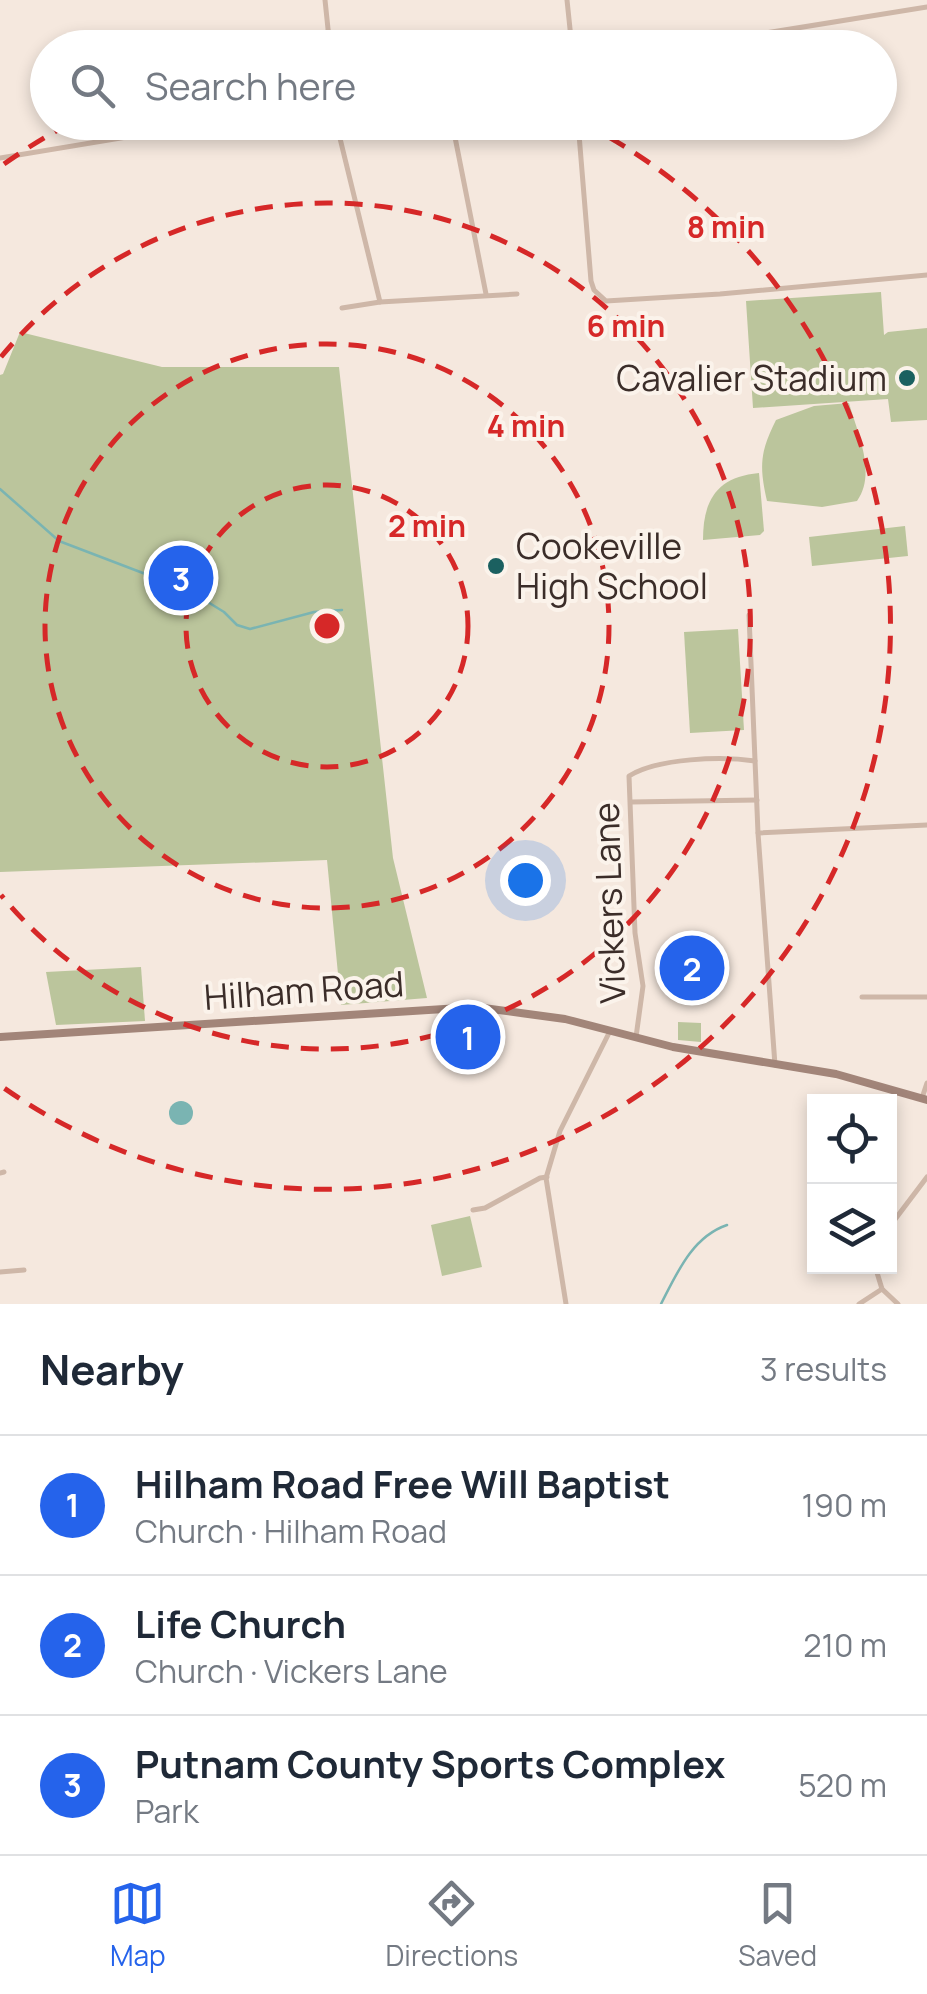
<!DOCTYPE html>
<html lang="en">
<head>
<meta charset="utf-8">
<style>
	:root { --surface:#fff; --page:#f2f2f3; --text:#1f2937; --muted:#747a83; --line:#e0e1e3; --accent:#2563eb }
	body { margin:0; font-family:Manrope,sans-serif; background:var(--page); color:var(--text) }
	.controls { position:absolute; right:30px; bottom:30px; display:grid; overflow:hidden; border-radius:0px; box-shadow:0 5px 15px #0003 }
	.controls button { width:90px; height:90px; display:grid; place-items:center; padding:0; border:0; border-bottom:2px solid var(--line); background:var(--surface); color:var(--text); font:50px sans-serif }
	.you { position:absolute; left:525px; top:880px; width:35px; height:35px; margin:-25px; border:8px solid #fff; border-radius:50%; background:#1a73e8; box-shadow:0 0 0 15px #1a73e833 }
	.badge { display:grid; place-items:center; width:65px; height:65px; border-radius:50%; background:var(--accent); color:#fff; font-size:32px; font-weight:700 }
	.pin { position:absolute; translate:-50% -50%; border:5px solid #fff; box-shadow:0 2px 10px #0006 }
	.list { margin:0; padding:0; list-style:none }
	h2 { display:flex; justify-content:space-between; align-items:center; height:130px; margin:0; padding:0 40px; font-size:42px }
	h2 small { font-size:32px; font-weight:400; color:var(--muted) }
	.list li { display:grid; grid-template-columns:65px 1fr auto; gap:30px; align-items:center; box-sizing:border-box; height:140px; padding:0 40px; border-top:2px solid var(--line) }
	.list b { display:block; font-size:38px; white-space:nowrap }
	.list p { margin:0; font-size:32px; white-space:nowrap; color:var(--muted) }
	.list em { font-size:32px; font-style:normal; color:var(--muted) }
	.icon { flex:none; width:55px; height:55px; fill:none; stroke:currentColor; stroke-width:2; stroke-linecap:round; stroke-linejoin:round }
	.map { position:relative; flex:none; width:927px; height:1304px; overflow:hidden }
	.search { position:absolute; background:var(--surface); box-shadow:0 5px 15px #0003; left:30px; right:30px; top:30px; height:110px; display:flex; align-items:center; gap:25px; box-sizing:border-box; padding:0 35px; border-radius:55px; color:var(--muted); font-size:38px }
	.sheet { height:550px; background:var(--surface) }
	nav { display:flex; justify-content:space-around; align-items:center; box-sizing:border-box; height:140px; border-top:2px solid var(--line); background:var(--surface); font-size:28px; color:var(--muted) }
	nav a { display:grid; justify-items:center; gap:5px }
	nav .on { color:var(--accent) }
	.map>svg:first-child { display:block }
	.green { fill:#bbc59c }
	.water { fill:#7ab4b2 }
	.lines { fill:none; stroke-linecap:round; stroke-linejoin:round }
	.stream { stroke:#7ab4b2; stroke-width:2.5 }
	.minor { stroke:#ceb7a8; stroke-width:5 }
	.secondary { stroke:#a28579; stroke-width:8 }
	.ring { fill:none; stroke:#d62828; stroke-width:5; stroke-dasharray:18 12 }
	.poi-dot { fill:#1b6060; stroke:#fbf3eb; stroke-width:4 }
	.labels { text-anchor:middle; dominant-baseline:central; stroke-width:8; stroke-linejoin:round; paint-order:stroke }
	.poi-label { font-size:35px; fill:#3b2d29; stroke:#fbf3eb; text-anchor:end }
	.street-label { font-size:35px; fill:#3b2d29; stroke:#fbf3eb }
	.centre { fill:#d62828; stroke:#fbf3eb; stroke-width:5 }
	.ring-label { font-size:30px; text-anchor:middle; font-weight:bold; fill:#d62828; stroke:#fbf3eb; stroke-width:8; stroke-linejoin:round; paint-order:stroke }
</style>
</head>
<body>
<div class="map">
<svg width="927" height="1304" viewBox="0 0 927 1304">
	<rect width="100%" height="100%" fill="#f5e8de"/>
	<!-- green -->
	<g class="green">
		<path d="M881,292L884,335L888,332L927,328V420L891,422L888,399L753,408L746,301Z"/>
		<path d="M20,332L162,367H339L393,858L427,998L341,1005L327,860L0,872V375L3,374Z"/>
		<path d="M849,403C857,432 877,473 857,501L822,507L767,501C759,466 760,452 776,420L814,406Z"/>
		<path d="M759,473L764,531L760,535L703,540C703,501 716,477 759,473Z"/>
		<path d="M905,526L908,556L812,566L809,537Z"/>
		<path d="M738,629L744,730L690,733L684,632Z"/>
		<path d="M141,967L145,1021L56,1025L46,972Z"/>
		<path d="M678,1022L701,1023V1042L678,1040Z"/>
		<path d="M470,1216L482,1267L442,1276L431,1225Z"/>
	</g>
	<!-- water -->
	<circle class="water" cx="181" cy="1113" r="12"/>
	<g class="lines">
		<!-- stream -->
		<g class="stream">
			<path d="M0,489L59,541L190,591L224,612L237,625L250,629L314,612L342,610"/>
			<path d="M661,1304C677,1273 692,1237 727,1225"/>
		</g>
		<!-- minor -->
		<g class="minor">
			<path d="M325,0L330,48"/>
			<path d="M567,0L572,48"/>
			<path d="M211,47L329,32"/>
			<path d="M673,48L927,7"/>
			<path d="M336,122L380,302"/>
			<path d="M452,122L486,294"/>
			<path d="M578,122L591,281L594,290L606,301L720,294L927,275"/>
			<path d="M0,158L217,122"/>
			<path d="M342,308L380,302L517,294"/>
			<path d="M749,615L758,833L775,1065"/>
			<path d="M631,802L757,800"/>
			<path d="M758,833L927,825"/>
			<path d="M862,997H927"/>
			<path d="M636,1037L643,986L635,933L629,776C658,758 722,756 755,761"/>
			<path d="M922,1098L927,1083"/>
			<path d="M0,1173L4,1172"/>
			<path d="M473,1210L485,1208L540,1178L547,1177"/>
			<path d="M890,1226L927,1177"/>
			<path d="M875,1266L882,1289L898,1304"/>
			<path d="M0,1272L24,1270"/>
			<path d="M566,1304L546,1178L560,1131L610,1031"/>
			<path d="M859,1304L882,1289"/>
		</g>
		<!-- secondary -->
		<path class="secondary" d="M0,1037L476,1007L565,1019L673,1047L836,1074L927,1100"/>
	</g>
	<!-- distance rings -->
	<g class="ring">
		<circle cx="327" cy="626" r="141"/>
		<circle cx="327" cy="626" r="282"/>
		<path d="M1 357A423 423 0 1 1 1 895"/>
		<path d="M4 164A564 564 0 0 1 71 123M583 123A564 564 0 1 1 4 1088"/>
	</g>
	<!-- markers -->
	<g class="poi-dot">
		<circle cx="907" cy="378" r="10"/>
		<circle cx="496" cy="566" r="10"/>
	</g>
	<g class="labels">
		<!-- poi labels -->
		<g class="poi-label">
			<text x="887" y="378">Cavalier Stadium</text>
			<text x="516" y="546" text-anchor="start">Cookeville<tspan x="516" dy="40">High School</tspan></text>
		</g>
		<!-- street labels -->
		<g class="street-label">
			<text transform="translate(609 903) rotate(-92)">Vickers Lane</text>
			<text transform="translate(304 990) rotate(-4)">Hilham Road</text>
		</g>
	</g>
	<circle cx="327" cy="626" r="15" class="centre"/>
	<g class="ring-label">
		<text x="726" y="238">8 min</text>
		<text x="626" y="337">6 min</text>
		<text x="526" y="437">4 min</text>
		<text x="427" y="537">2 min</text>
	</g>
</svg>
<div class="controls">
<button><svg class="icon" aria-label="locate" viewBox="0 0 24 24"><circle cx="12" cy="12" r="6"/><path d="M12 2v4M12 18v4M2 12h4M18 12h4"/></svg></button>
<button><svg class="icon" aria-label="layers" viewBox="0 0 24 24"><path d="M12 4l9 5-9 5-9-5zM3 14l9 5 9-5"/></svg></button>
</div>
<div class="you"></div>
<div class="pin badge" style="left:468px;top:1037px">1</div>
<div class="pin badge" style="left:692px;top:968px">2</div>
<div class="pin badge" style="left:181px;top:578px">3</div>
<div class="search"><svg class="icon" aria-label="search" viewBox="0 0 24 24"><circle cx="10" cy="10" r="6"/><path d="M15 15l6 6"/></svg>Search here</div>
</div>
<section class="sheet">
<h2>Nearby<small>3 results</small></h2>
<ul class="list">
<li><span class="badge">1</span><div><b>Hilham Road Free Will Baptist</b><p>Church · Hilham Road</p></div><em>190 m</em></li>
<li><span class="badge">2</span><div><b>Life Church</b><p>Church · Vickers Lane</p></div><em>210 m</em></li>
<li><span class="badge">3</span><div><b>Putnam County Sports Complex</b><p>Park</p></div><em>520 m</em></li>
</ul>
</section>
<nav>
<a class="on"><svg class="icon" aria-label="map" viewBox="0 0 24 24"><path d="M3 6l6-2 6 2 6-2v14l-6 2-6-2-6 2zM9 4v14M15 6v14"/></svg>Map</a>
<a><svg class="icon" aria-label="directions" viewBox="0 0 24 24"><path d="M12 3l9 9-9 9-9-9zM9 14v-3h6M13 9l2 2-2 2"/></svg>Directions</a>
<a><svg class="icon" aria-label="saved" viewBox="0 0 24 24"><path d="M7 4h10v16l-5-4-5 4z"/></svg>Saved</a>
</nav>
</body>
</html>
